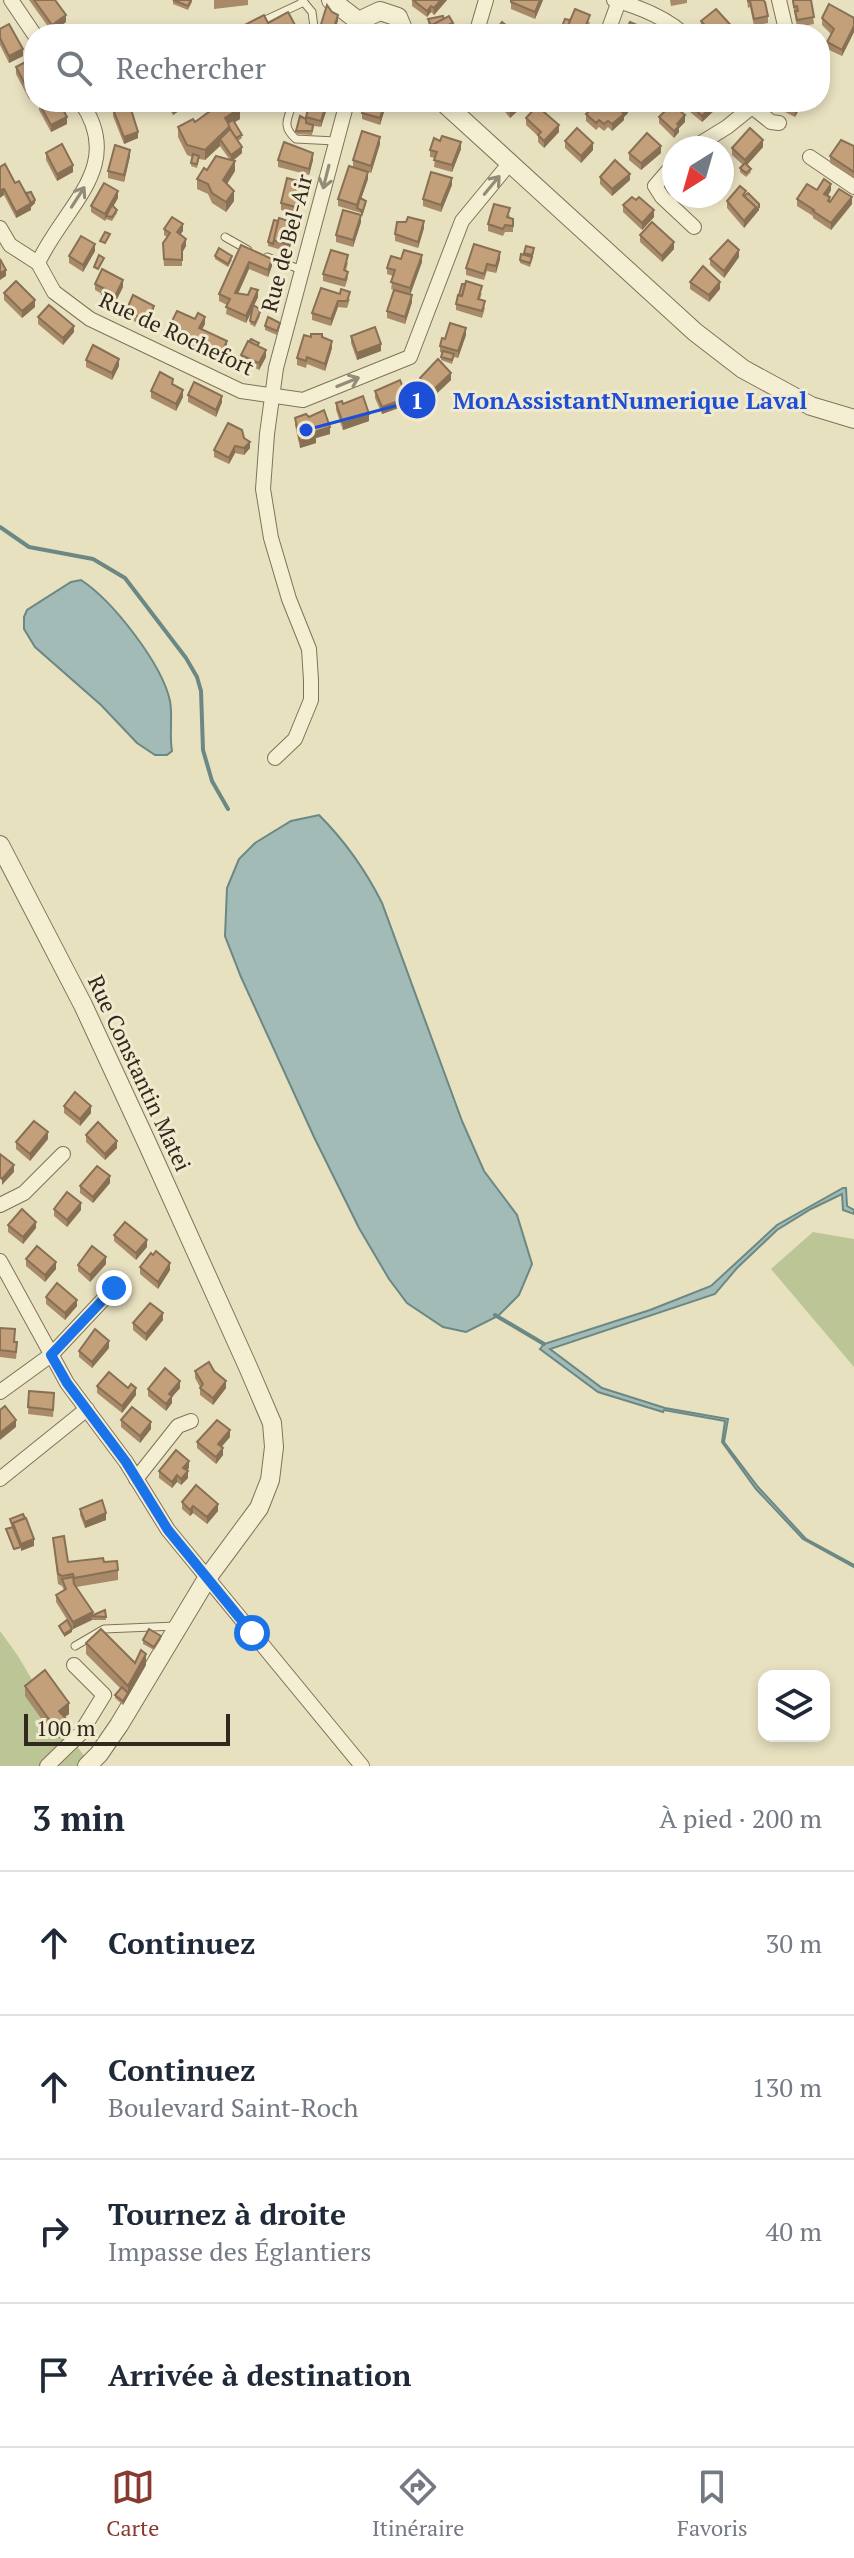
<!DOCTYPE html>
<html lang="fr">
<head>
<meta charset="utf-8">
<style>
	:root { --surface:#fff; --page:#f2f2f3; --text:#1f2937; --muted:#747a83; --line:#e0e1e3; --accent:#883930 }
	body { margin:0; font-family:"PT Serif",serif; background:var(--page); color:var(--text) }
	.controls { position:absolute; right:24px; bottom:24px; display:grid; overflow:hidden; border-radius:16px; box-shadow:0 4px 12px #0003 }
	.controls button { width:72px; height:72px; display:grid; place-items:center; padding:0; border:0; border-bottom:2px solid var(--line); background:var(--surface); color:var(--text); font:40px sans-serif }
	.compass { position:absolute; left:662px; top:136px; width:72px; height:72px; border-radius:50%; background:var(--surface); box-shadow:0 4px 12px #0003; rotate:217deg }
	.scale { position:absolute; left:24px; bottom:20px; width:206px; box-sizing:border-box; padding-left:8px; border:4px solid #31291d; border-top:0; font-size:22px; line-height:28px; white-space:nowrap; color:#31291d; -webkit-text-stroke:6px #f1eacf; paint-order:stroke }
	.stop { position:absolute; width:24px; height:24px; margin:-18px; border:6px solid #1a73e8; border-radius:50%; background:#fff }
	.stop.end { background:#1a73e8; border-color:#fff; box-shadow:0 2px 8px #0008 }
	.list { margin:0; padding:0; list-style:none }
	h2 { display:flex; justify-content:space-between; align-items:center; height:104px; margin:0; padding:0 32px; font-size:34px }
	h2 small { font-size:26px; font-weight:400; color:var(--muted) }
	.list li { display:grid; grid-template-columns:52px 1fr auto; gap:24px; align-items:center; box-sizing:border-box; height:144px; padding:0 32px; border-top:2px solid var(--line) }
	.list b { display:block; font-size:30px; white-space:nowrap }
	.list p { margin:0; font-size:26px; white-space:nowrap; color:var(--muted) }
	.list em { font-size:26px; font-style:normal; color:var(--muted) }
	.icon { flex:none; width:44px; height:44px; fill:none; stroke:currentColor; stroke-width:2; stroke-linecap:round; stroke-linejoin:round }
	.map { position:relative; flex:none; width:854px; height:1766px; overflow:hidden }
	.search { position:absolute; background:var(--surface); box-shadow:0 4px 12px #0003; left:24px; right:24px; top:24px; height:88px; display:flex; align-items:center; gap:20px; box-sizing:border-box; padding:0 28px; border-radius:32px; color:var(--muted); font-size:30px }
	.sheet { height:680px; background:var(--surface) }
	nav { display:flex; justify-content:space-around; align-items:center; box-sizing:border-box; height:112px; border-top:2px solid var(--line); background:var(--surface); font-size:22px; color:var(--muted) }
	nav a { display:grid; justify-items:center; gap:4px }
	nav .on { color:var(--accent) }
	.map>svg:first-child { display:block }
	.green { fill:#bbc596 }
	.water { fill:#a3bbb6; stroke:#6b8884; stroke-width:2 }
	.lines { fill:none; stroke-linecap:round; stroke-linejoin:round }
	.stream { stroke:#6b8884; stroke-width:4 }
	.service-casing { stroke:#80725a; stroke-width:9 }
	.minor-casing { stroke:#80725a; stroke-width:16 }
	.tertiary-casing { stroke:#80725a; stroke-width:20 }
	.service { stroke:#f4eed2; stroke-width:7 }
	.minor { stroke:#f4eed2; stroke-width:14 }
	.tertiary { stroke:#f4eed2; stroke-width:18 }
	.wall { fill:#a88a69 }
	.shaded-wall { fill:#887055 }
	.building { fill:#c3a07a; stroke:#887055; stroke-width:2 }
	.oneway { stroke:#928c78 }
	.route { stroke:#1a73e8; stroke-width:10 }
	.labels { text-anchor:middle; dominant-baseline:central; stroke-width:6; stroke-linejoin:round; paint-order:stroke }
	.street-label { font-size:22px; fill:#31291d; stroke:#f1eacf }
	.leader { fill:none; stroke:#1d4ed8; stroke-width:3 }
	.callout-dot { fill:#1d4ed8; stroke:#f1eacf; stroke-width:3 }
	.mark-label { font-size:24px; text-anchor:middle; font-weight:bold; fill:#fff }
	.callout-label { font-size:24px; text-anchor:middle; font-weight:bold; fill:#1d4ed8; stroke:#f1eacf; stroke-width:6; stroke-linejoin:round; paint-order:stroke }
</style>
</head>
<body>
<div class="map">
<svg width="854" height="1766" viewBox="0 0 854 1766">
	<rect width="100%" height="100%" fill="#e8e1c0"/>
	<!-- green -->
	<g class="green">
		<path d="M813,1232L854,1239V1367L771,1269Z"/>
		<path d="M0,1631L18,1656L51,1712L92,1766H0Z"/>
	</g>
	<!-- water -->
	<g class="water">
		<path d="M81,580C113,601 162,664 170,701C173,717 169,735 172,751L167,755H155L137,743L101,705L35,647L24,629V617L27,610L71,582Z"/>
		<path d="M319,815C346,842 365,869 382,903L462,1121L484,1171L517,1215L532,1264L519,1295L498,1316L466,1332L443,1327L407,1303L389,1279L359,1228L314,1137L241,977L225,936L227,888L239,859L255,843L291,821Z"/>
		<path d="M843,1188H846L847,1206L854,1210V1214L843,1210L842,1194L811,1209L777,1230L737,1268L715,1294L550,1349L602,1388L665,1408L728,1419L724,1442L758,1487L806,1539L854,1565V1567L803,1539L756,1489L722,1442L725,1421L664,1410L663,1412L598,1392L540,1349L544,1344L650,1310L711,1286L777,1225Z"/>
	</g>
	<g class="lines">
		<!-- stream -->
		<g class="stream">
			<path d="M0,527L29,547L93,559L125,578L186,658L197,677L201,691L203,750L212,781L228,809"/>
			<path d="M495,1315L544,1344"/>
		</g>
		<defs>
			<g id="service">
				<path d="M302,0L312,12L315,34"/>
				<path d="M259,23L304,2"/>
				<path d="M293,102C288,119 281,126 296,139L335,141"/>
				<path d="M225,237L248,250"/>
				<path d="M267,257L302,270"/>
				<path d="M75,1646L104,1629L176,1626"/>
			</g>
			<g id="minor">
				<path d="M11,0L34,34"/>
				<path d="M614,0C640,7 664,17 684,34"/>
				<path d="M779,0L787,34"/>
				<path d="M476,34L486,0"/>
				<path d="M607,34L619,1"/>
				<path d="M746,102L771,122L779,123"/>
				<path d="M562,103L563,102"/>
				<path d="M693,148L727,127L758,102"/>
				<path d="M810,157L854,187"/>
				<path d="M674,164L655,186L662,197L694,227"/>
				<path d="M0,228L10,245L38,263L54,292L90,319L241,391L303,400L410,357L462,221L509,164"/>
				<path d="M38,263C64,206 126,167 81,102"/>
				<path d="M275,758L295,739L311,700V680L309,649L289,599L271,538L263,489L267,434L276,368L347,102"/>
				<path d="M0,1205L24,1193L63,1154"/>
				<path d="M0,1261L67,1383L126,1462L168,1530L362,1766"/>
				<path d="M0,1392L51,1355L114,1288"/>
				<path d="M0,1479L87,1409"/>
				<path d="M136,1479L178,1426L191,1421"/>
				<path d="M47,1766L80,1734L104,1695L74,1665"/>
			</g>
			<g id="tertiary">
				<path d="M331,0L361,23"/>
				<path d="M358,34L365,18L380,11L398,17L405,34"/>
				<path d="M443,102L695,332L743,369L811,406L854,419"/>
				<path d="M0,845L83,1005L147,1143L248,1367L272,1423L274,1447L270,1480L259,1508L208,1577L119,1725L99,1754L87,1766"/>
			</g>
		</defs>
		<!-- service casing -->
		<use href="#service" class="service-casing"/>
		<!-- minor casing -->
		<use href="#minor" class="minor-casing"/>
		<!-- tertiary casing -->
		<use href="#tertiary" class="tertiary-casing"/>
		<!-- service -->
		<use href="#service" class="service"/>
		<!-- minor -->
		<use href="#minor" class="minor"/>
		<!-- tertiary -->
		<use href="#tertiary" class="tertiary"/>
	</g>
	<!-- wall -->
	<g class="wall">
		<path d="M29,0H55L66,22L52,32Z"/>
		<path d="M173,0H192V2L188,10L173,4Z"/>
		<path d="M214,0H248V5L214,9Z"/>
		<path d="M412,0H447L434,15L431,12L427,17L412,6Z"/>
		<path d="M543,0L535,19L511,9V2Z"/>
		<path d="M670,0H687V3L671,6Z"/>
		<path d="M747,0H763L768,16V23L754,26L750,7L748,8Z"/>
		<path d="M792,0H811L814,24L797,27Z"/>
		<path d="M822,18H854V32L842,56L827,49V42L831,34L822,25Z"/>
		<path d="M428,19L453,30L455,34H433L428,23Z"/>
		<path d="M570,20L590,22L588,27L589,34H565L561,32V29Z"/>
		<path d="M701,21L735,34H707L701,28Z"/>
		<path d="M0,29L23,56L9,63L0,45Z"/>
		<path d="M31,59L29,99L16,74V67Z"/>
		<path d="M165,102H186V106L173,115Z"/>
		<path d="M213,102H237L240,119L234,122L242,138L238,141L242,153L233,161L235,171L227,184L234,201L226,212L212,203L208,194L197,189V179L207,170L230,160L220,146L205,160L199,159L197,168L191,166L192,157L187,155L178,137V127L195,122L213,109Z"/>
		<path d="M329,102L321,127L314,126L312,135L296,134V131L306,119V117Z"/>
		<path d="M387,102L380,125L362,119V113Z"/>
		<path d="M497,102H524V105L510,118Z"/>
		<path d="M719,102V106L702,122L689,111V104Z"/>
		<path d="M780,102H810L805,111L801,106L795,117L779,109Z"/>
		<path d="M39,103L67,124L51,132L39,110Z"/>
		<path d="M605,106L628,113L624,117V120L612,131L608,127L604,131L599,127L596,130L586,121V114L598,107Z"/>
		<path d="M113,109L138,138L124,144L113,116Z"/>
		<path d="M659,117L685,122L679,128V132L674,138L659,123Z"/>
		<path d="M526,118L559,132L544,148L538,142V136L526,125Z"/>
		<path d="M565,141L593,150L581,163L565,148Z"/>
		<path d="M380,144L371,173L353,167V160Z"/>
		<path d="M854,146V178L830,163V156Z"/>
		<path d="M763,147L747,165L751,172L746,177L740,172V168L743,165L732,155V148Z"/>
		<path d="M461,149L452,172L434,167L435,158L430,157V150Z"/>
		<path d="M46,153L73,172L57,181L46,160Z"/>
		<path d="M629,153H661L641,170L629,160Z"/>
		<path d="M130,156L124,182L108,178V171Z"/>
		<path d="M278,160H313L309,175L278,167Z"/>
		<path d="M0,167L35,203L31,207V210L16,218L4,195L0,197Z"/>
		<path d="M600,177L630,180L612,196L600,184Z"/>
		<path d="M368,179L361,198L366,204L362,217L361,213L338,206V199Z"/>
		<path d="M452,185L441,212L423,206V199Z"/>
		<path d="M305,190L299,215L281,210V203Z"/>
		<path d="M817,190H831L828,196L830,197V202L852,204L831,230L813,218V216L797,206V199Z"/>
		<path d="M746,195L759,204V210L744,228L727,208V201Z"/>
		<path d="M118,198L113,206L117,213L112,221L106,219L105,221L91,212V206Z"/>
		<path d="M636,200L654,217L642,230L623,212V205Z"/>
		<path d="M510,215L509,218L513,219V232H505L503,236L488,231V224Z"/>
		<path d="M361,222L353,247L336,242V235Z"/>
		<path d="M424,228L418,248L395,241V234Z"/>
		<path d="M164,229L183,231L180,235L186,246L182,252V266H164L163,250L167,237L164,235Z"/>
		<path d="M294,230L289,252L268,246V242Z"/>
		<path d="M640,235L674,249L662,262L640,242Z"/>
		<path d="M241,245L272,266L268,277L249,269L238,294L258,297L254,305L260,316L255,327L250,324L252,311L246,323L226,314L227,305L219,301V294Z"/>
		<path d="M95,251L83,272L69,263V256Z"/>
		<path d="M534,252L530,267L520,263V260L524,253Z"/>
		<path d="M215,256L232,260L228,267L215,259Z"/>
		<path d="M739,257L724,278L710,265V259Z"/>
		<path d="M401,259L422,262L410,295L412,302L405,324L387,318V311L394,290L391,289L393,276L387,274V268Z"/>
		<path d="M500,259L496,273L487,271L484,280L466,275V268Z"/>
		<path d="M348,262L346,271L348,278L345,287L323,281V274Z"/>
		<path d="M690,282L720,289L709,302L690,289Z"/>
		<path d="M95,284L123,287L113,307L102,301V294L95,290Z"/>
		<path d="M321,288L350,299L347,308L338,307L331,326L312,320V313Z"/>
		<path d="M4,293L35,307L22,318L4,300Z"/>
		<path d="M482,293L480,299L485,308L482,318L456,310V304Z"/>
		<path d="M126,311L154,313L147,328L126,317Z"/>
		<path d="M38,317L74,332L63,345L38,324Z"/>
		<path d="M205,324L202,329L227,348L219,364L192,350V345L169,334V327Z"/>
		<path d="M265,326H280L277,335L265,330Z"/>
		<path d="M466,335L458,358L454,357L452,364L441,360L442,353L440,352V346L445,339Z"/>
		<path d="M351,336L381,351L357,360L351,343Z"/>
		<path d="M311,337H322L332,348L325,371L307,364L306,368L297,365V358Z"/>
		<path d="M259,347L266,357L259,370L241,361V355Z"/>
		<path d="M86,360L119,366L112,380L86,367Z"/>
		<path d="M420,378L451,380L432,398L420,385Z"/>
		<path d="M151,391L183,397L176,411L151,398Z"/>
		<path d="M375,391L407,405L382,414L375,398Z"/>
		<path d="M188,395L222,402L216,417L188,402Z"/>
		<path d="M336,403L343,404L369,421L343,430L336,410Z"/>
		<path d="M295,418L330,434L316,438V443L300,448L295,425Z"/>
		<path d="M244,438L250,448L244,455L235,453L229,464L214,457V450Z"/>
		<path d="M64,1106L91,1113L80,1126L64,1113Z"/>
		<path d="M86,1135L117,1148L105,1160L86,1142Z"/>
		<path d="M48,1139L30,1161L16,1149V1142Z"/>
		<path d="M110,1183L93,1203L80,1193V1186Z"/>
		<path d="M54,1209L81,1210L67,1227L54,1216Z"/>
		<path d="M8,1225L36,1228L23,1244L8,1232Z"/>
		<path d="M114,1235L147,1247L136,1260L114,1241Z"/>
		<path d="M26,1259L56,1269L45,1282L26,1266Z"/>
		<path d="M106,1264L90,1282L78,1271V1265Z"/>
		<path d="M140,1267L170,1270L158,1289L140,1274Z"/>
		<path d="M46,1297L77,1306L65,1320L46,1304Z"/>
		<path d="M163,1320L146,1341L133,1330V1323Z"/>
		<path d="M0,1328L14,1342L17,1349L16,1359L0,1357Z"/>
		<path d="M109,1348L92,1368L79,1357V1351Z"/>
		<path d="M195,1371H214L226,1388L213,1405L200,1395V1387L195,1378Z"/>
		<path d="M97,1386L128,1388L136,1395L122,1413L97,1393Z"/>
		<path d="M180,1388L172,1397V1403L166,1411L148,1396V1389Z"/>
		<path d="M29,1391L54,1400L53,1417L28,1414Z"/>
		<path d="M121,1420L151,1429L140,1443L121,1427Z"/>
		<path d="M230,1437L221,1447L223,1455L216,1464L197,1448V1442Z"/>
		<path d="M189,1468L187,1471L188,1478L181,1485L177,1482L172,1488L159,1478V1471Z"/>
		<path d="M182,1502L218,1511L207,1524L193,1513L190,1516L182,1509Z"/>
		<path d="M80,1509L106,1520L85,1528L80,1515Z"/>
		<path d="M53,1538L68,1562H104L118,1570V1580L76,1587L93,1615L105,1610L106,1620H92L73,1629L56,1602V1595L64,1590L62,1586L58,1584Z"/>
		<path d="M161,1639L154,1650L143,1644V1640Z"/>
		<path d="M86,1643L135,1663L146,1665L123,1705L115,1698V1695L120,1688L86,1654Z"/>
		<path d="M25,1686L69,1714L65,1717L68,1731L59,1738L48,1728L25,1696Z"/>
	</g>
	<!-- shaded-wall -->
	<g class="shaded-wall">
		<path d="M441,0H447L434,15V8Z"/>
		<path d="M540,0H543L535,19V12Z"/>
		<path d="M431,6V12L427,17V11Z"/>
		<path d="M66,15V22L52,32V25Z"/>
		<path d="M338,15V21L334,34H332Z"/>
		<path d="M295,25V34H278Z"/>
		<path d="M854,26V32L842,56V50Z"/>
		<path d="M23,49V56L9,63V56Z"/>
		<path d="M34,90V96L29,99V92Z"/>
		<path d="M182,102H186V106L173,115V108Z"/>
		<path d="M327,102H329L321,127V121Z"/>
		<path d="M385,102H387L380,125V118Z"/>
		<path d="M520,102H524V105L510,118V111Z"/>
		<path d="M716,102H719V106L702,122V116Z"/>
		<path d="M800,102L801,106L795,117V110Z"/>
		<path d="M628,106V113L624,117V120L612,131V124Z"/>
		<path d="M240,108V119L227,127L225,118Z"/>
		<path d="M685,115V122L679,128V132L674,138V131L677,124Z"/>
		<path d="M67,117V124L51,132V125Z"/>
		<path d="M559,125V132L544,148V141Z"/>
		<path d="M230,126V136L220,139V146L205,160V150Z"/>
		<path d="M138,132V138L124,144V137Z"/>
		<path d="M380,137V144L371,173V166Z"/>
		<path d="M763,140V147L745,167V160Z"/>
		<path d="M461,142V149L452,172V165Z"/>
		<path d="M593,143V150L581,163V156Z"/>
		<path d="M661,146V153L641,170V163Z"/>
		<path d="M242,147V153L231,162V155Z"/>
		<path d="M130,150V156L124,182V175Z"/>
		<path d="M313,153V160L309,175V169Z"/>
		<path d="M235,161V171L223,190V180Z"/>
		<path d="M73,165V172L57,181V174Z"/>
		<path d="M368,172V179L358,208L357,205Z"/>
		<path d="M630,174V180L612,196V189Z"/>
		<path d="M452,178V185L441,212V205Z"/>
		<path d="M305,183V190L299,215V208Z"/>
		<path d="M831,184V190L824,201V194Z"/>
		<path d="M4,189V195L0,198V191Z"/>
		<path d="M118,191V198L108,216H106L105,221V214Z"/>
		<path d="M234,191V201L226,212V202Z"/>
		<path d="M852,197V204L831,230V223Z"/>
		<path d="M35,200V203L31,207V210L16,218V212Z"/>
		<path d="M756,207H759V210L744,228V221Z"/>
		<path d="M654,210V217L642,230V223Z"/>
		<path d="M361,215V222L353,247V240Z"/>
		<path d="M424,221V228L418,248V242Z"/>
		<path d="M294,223V230L289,252V245Z"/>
		<path d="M183,224V231L177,239V232Z"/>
		<path d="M186,239V246L182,253V246Z"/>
		<path d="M674,242V249L662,262V256Z"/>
		<path d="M95,244V251L83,272V265Z"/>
		<path d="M739,250V257L724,278V271Z"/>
		<path d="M500,252V259L496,273V266Z"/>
		<path d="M422,255V262L410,295V288Z"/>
		<path d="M272,259V266L268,277V270Z"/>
		<path d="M249,262V269L235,300V293Z"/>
		<path d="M6,270V276L0,280V273Z"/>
		<path d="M123,280V287L113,307V300Z"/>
		<path d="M720,282V289L709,302V295Z"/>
		<path d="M258,290V297L246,323V316Z"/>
		<path d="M412,295V302L405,324V317Z"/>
		<path d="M35,300V307L22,318V311Z"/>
		<path d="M338,301V307L331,326V319Z"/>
		<path d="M154,306V313L147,328V321Z"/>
		<path d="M205,317V324L199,335V328Z"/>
		<path d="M74,326V332L63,345V338Z"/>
		<path d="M466,328V335L458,358V351Z"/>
		<path d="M227,341V348L219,364V357Z"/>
		<path d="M332,341V348L325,371V364Z"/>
		<path d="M381,344V351L357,360V353Z"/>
		<path d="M266,350V357L259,370V363Z"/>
		<path d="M119,359V366L112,380V373Z"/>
		<path d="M451,373V380L432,398V391Z"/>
		<path d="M183,390V397L176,411V404Z"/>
		<path d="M222,396V402L216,417V410Z"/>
		<path d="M407,398V405L382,414V407Z"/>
		<path d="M369,414V421L343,430V423Z"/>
		<path d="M330,427V434L316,438V443L300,448V441L314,432Z"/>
		<path d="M250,442V448L244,455V448Z"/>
		<path d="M235,446V453L229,464V458Z"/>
		<path d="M91,1106V1113L80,1126V1119Z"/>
		<path d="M48,1132V1139L30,1161V1154Z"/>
		<path d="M117,1141V1148L105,1160V1154Z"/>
		<path d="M14,1165V1172L2,1185V1179Z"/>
		<path d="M110,1176V1183L93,1203V1197Z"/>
		<path d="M81,1203V1210L67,1227V1220Z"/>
		<path d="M36,1222V1228L23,1244V1237Z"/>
		<path d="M147,1240V1247L136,1260V1253Z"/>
		<path d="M106,1257V1264L90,1282V1275Z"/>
		<path d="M56,1262V1269L45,1282V1275Z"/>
		<path d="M170,1263V1270L158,1289V1282Z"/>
		<path d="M77,1300V1306L65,1320V1313Z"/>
		<path d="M163,1313V1320L146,1341V1334Z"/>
		<path d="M109,1341V1348L92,1368V1362Z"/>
		<path d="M180,1381V1388L172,1397V1403L166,1411V1404L169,1394Z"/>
		<path d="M226,1381V1388L213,1405V1398Z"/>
		<path d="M136,1388V1395L122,1413V1406Z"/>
		<path d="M16,1420V1427L0,1440V1433Z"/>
		<path d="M151,1422V1429L140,1443V1436Z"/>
		<path d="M230,1430V1437L218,1451V1444Z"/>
		<path d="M223,1448V1455L216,1464V1457Z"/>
		<path d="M189,1461V1468L183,1475V1468Z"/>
		<path d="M188,1471V1478L181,1485V1479Z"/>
		<path d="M177,1475V1482L172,1488V1482Z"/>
		<path d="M218,1504V1511L207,1524V1517Z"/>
		<path d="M193,1506V1513L190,1516V1510Z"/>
		<path d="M106,1513V1520L85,1528V1522Z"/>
		<path d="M34,1539V1546L21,1551V1544Z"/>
		<path d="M93,1612V1616H91L92,1620L73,1629V1622Z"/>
		<path d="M72,1629V1632L64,1637V1634Z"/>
		<path d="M146,1654V1665L123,1705V1701L128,1693V1686Z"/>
		<path d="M69,1703V1714L59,1721V1711Z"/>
		<path d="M68,1721V1731L59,1738V1728Z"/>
	</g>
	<!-- building -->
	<g class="building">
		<path d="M34,0H55L66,15L52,25Z"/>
		<path d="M173,0H191L188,6Z"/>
		<path d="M413,0H441L434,8L431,6L427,11Z"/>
		<path d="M511,0H540L535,12L511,2Z"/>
		<path d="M748,0H763L765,2L768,16L754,19L750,1H748Z"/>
		<path d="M793,0H811L814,17L797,20L795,11H798L797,6L794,7Z"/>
		<path d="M829,4L854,18V26L842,50L827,42L834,29L822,18Z"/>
		<path d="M327,5L332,12L338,15L332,34H318Z"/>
		<path d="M575,9L590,15L586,25L589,29H585L583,34H576L566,30Z"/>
		<path d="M716,9L735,30L730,34H713L701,21Z"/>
		<path d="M288,12L295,25L278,34H275L274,32L269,34H239L237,29L264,15L268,23Z"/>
		<path d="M443,16L444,19L432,25V27L428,19Z"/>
		<path d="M449,16L453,23L450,24L455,34H437L432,25Z"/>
		<path d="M565,19L570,20L566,31L561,29Z"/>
		<path d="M502,22L515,32L514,34H490L494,33Z"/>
		<path d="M630,22L646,29L644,34H624Z"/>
		<path d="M9,24L23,49L9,56L0,38V29Z"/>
		<path d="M186,29L190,34H178Z"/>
		<path d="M31,59L34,64V90L29,92L16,67Z"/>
		<path d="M42,102H59L67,117L51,125L39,103Z"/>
		<path d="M170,102H182L173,108Z"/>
		<path d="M214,102H237L240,108L225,118L230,126L205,150L187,145L178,127L193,119L195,122L217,106Z"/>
		<path d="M310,102H327L321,121L306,117Z"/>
		<path d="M366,102H385L380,118L362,113Z"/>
		<path d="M502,102H520L510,111Z"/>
		<path d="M608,102H623L628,106L622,112L624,114L612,124L608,121L604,124L599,120L596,123L586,114L595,105L598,107L602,103L605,106Z"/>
		<path d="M692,102H716L702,116L689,104Z"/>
		<path d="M779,102H800L795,110Z"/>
		<path d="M801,102H808L805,107Z"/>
		<path d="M129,103L138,132L124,137L113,109Z"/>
		<path d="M672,104L685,115L677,124L679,126L674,131L659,117Z"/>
		<path d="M537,106L559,125L544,141L538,135L541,132L526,118Z"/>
		<path d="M300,116L306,119V123L313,125L312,131H296Z"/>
		<path d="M233,120L242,135L236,138L230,129L228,123Z"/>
		<path d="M577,128L593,143L581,156L565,141Z"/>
		<path d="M750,128L763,140L745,160L732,148Z"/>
		<path d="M230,129L242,147L231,155L220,139Z"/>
		<path d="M362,131L380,137L371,166L353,160Z"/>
		<path d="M647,133L661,146L641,163L629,153Z"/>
		<path d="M442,136L461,142L452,165L434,160L437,152L430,150L434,138L440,141Z"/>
		<path d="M841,140L854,146V172L830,156Z"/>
		<path d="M284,142L313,153L309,169L278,160Z"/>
		<path d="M62,144L73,165L57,174L46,153Z"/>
		<path d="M115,145L130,150L124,175L108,171Z"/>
		<path d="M193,154L199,156L197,164L191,163Z"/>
		<path d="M216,156L235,161L223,180L234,191L226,202L212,193L208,184L197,179L204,168L207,170Z"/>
		<path d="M615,160L630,174L612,189L600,177Z"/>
		<path d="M745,163L751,169L746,173L740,168Z"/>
		<path d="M5,164L15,183L19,181L31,203L16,212L4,189L0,190V167Z"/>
		<path d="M349,166L368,172L357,205L338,199Z"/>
		<path d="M431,172L452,178L441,205L423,199Z"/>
		<path d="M287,178L305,183L299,208L281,203Z"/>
		<path d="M824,179L831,184L824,194L830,197L828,201L830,202L839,189L852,197L831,223L813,211L814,210L797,199L807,184L817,190Z"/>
		<path d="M104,183L118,191L105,214L91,206Z"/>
		<path d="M740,186L746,191L743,195L756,207L744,221L727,201Z"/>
		<path d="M31,192L35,200L31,203L26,193Z"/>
		<path d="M748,193L759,204V207L756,210V207L744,196Z"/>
		<path d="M632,197L636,200L639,197L654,210L642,223L623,205Z"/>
		<path d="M360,198L366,201L362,213L361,210L357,208Z"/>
		<path d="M494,204L510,208L507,217L513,219V226L505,225L503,229L488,224Z"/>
		<path d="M112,205L117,210L112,217L106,216Z"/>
		<path d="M343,210L361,215L353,240L336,235Z"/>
		<path d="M172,217L183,224L177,232L186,239L182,246V260L164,259L163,243L170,233L164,229Z"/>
		<path d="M408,217L424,221L418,242L395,234L397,222H406Z"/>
		<path d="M279,218L294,223L289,245L273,240Z"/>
		<path d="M274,220L278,221L273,244L268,242Z"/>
		<path d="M652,222L674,242L662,256L640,235Z"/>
		<path d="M105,232L110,234L105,243L100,241Z"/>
		<path d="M81,236L95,244L83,265L69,256Z"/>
		<path d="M728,240L739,250L724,271L710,259Z"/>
		<path d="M474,244L500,252L496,266L487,264L484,274L466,268Z"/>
		<path d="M241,245L272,259L268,270L249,262L235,293L248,295L251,288L258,290L246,316L226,307L230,299L219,294Z"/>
		<path d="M526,246L534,248L532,255L524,253Z"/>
		<path d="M219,248L232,256L228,264L215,256Z"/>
		<path d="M331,250L348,255L344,270L348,272L345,280L323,274Z"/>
		<path d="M404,250L422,255L410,288L391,282L395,270L387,268L391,256L401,259Z"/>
		<path d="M521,254L532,257L530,263L520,260Z"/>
		<path d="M99,255L104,258L98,269L94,267Z"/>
		<path d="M0,259L6,270L0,273Z"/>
		<path d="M703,266L720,282L709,295L690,282Z"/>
		<path d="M102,269L123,280L113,300L102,294L105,289L95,284Z"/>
		<path d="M16,281L35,300L22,311L4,293Z"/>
		<path d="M466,281L482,286L478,299L485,301L482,311L456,304L458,295L462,296Z"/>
		<path d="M462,284H465L462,296L459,295Z"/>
		<path d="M321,288L340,294L341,289L350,292L347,301H338L331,319L312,313Z"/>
		<path d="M394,290L412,295L405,317L387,311Z"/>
		<path d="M133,295L154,306L147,321L126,311Z"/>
		<path d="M49,305L74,326L63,338L38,317Z"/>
		<path d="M253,305L258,308L260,312L255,323L250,321Z"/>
		<path d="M177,311L195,319L198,313L205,317L199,328L227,341L219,357L192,343L194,339L169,327Z"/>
		<path d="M268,317L280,323L277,331L265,326Z"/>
		<path d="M450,323L466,328L458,351L440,346L442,338L445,339Z"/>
		<path d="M375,327L381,344L357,353L351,336Z"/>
		<path d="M311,334H322V337L332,341L325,364L307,357L306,361L297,358L304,335L311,337Z"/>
		<path d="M251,339L259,343L257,346L249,342Z"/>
		<path d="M248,341L266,350L259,363L241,355Z"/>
		<path d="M93,345L119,359L112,373L86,360Z"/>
		<path d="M443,351L454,354L452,360L441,357Z"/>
		<path d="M438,359L451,373L432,391L420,378Z"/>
		<path d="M160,372L173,379L172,384L183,390L176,404L151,391Z"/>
		<path d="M400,380L407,398L382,407L375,391Z"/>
		<path d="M194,382L222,396L216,410L188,395Z"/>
		<path d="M363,396L369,414L343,423L336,403L342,401L343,404Z"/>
		<path d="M324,410L330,427L314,432L316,436L300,441L295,418L306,414L309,417Z"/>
		<path d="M228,423L242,430L244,438L250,442L244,448L235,446L229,458L214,450Z"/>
		<path d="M75,1092L91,1106L80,1119L64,1106Z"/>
		<path d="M34,1121L48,1132L30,1154L16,1142Z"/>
		<path d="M98,1122L117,1141L105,1154L86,1135Z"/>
		<path d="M0,1154L14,1165L2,1179L0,1177Z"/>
		<path d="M97,1166L110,1176L93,1197L80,1186Z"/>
		<path d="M67,1192L81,1203L67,1220L54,1209Z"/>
		<path d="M22,1209L36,1222L23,1237L8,1225Z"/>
		<path d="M125,1222L147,1240L136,1253L114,1235Z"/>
		<path d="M37,1246L56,1262L45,1275L26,1259Z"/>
		<path d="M92,1246L106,1257L90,1275L78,1265Z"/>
		<path d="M156,1251L170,1263L158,1282L140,1267L151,1253L153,1255Z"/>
		<path d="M57,1283L77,1300L65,1313L46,1297Z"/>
		<path d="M150,1303L163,1313L146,1334L133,1323Z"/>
		<path d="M0,1328L15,1329L14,1342H17L16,1352L0,1350Z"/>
		<path d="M95,1329L109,1341L92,1362L79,1351Z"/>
		<path d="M209,1362L214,1371L226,1381L213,1398L200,1388L203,1384L195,1371Z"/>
		<path d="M165,1368L180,1381L169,1394L172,1396L166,1404L148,1389Z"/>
		<path d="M109,1372L128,1388L131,1384L136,1388L122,1406L97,1386Z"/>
		<path d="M29,1391L54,1393L53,1410L28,1407Z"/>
		<path d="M5,1406L16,1420L0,1433V1410Z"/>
		<path d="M132,1407L151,1422L140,1436L121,1420Z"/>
		<path d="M217,1420L230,1430L218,1444L223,1448L216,1457L197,1442Z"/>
		<path d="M176,1450L189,1461L183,1468L188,1471L181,1479L177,1475L172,1482L159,1471Z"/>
		<path d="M196,1485L218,1504L207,1517L193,1506L190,1510L182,1502Z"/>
		<path d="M102,1500L106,1513L85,1522L80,1509Z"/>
		<path d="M23,1514L25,1518L13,1523V1527L21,1547L14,1549L6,1529L13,1527L10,1519Z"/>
		<path d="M26,1518L34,1539L21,1544L13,1523Z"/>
		<path d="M64,1536L68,1562L103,1558L104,1562L117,1561L118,1570L74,1578L73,1574L62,1576L58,1574L53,1538Z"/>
		<path d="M73,1577L74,1584L93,1612L73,1622L56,1595L66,1589L62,1579Z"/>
		<path d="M105,1610L106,1617L91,1616Z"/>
		<path d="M67,1620L72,1629L64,1634L59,1626Z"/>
		<path d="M101,1629L135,1663L141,1650L146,1654L128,1686L86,1643Z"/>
		<path d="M149,1629L161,1636L154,1647L143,1640Z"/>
		<path d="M45,1670L69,1703L59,1711L68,1721L59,1728L48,1718L25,1686Z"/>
		<path d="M122,1687L128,1693L123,1701L115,1695Z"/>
	</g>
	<!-- one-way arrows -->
	<defs><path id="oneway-shaft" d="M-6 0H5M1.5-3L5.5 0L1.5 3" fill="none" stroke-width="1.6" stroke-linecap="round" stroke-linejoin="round" transform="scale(2)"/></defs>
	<g class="oneway">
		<use href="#oneway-shaft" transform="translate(326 177) rotate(104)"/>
		<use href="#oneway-shaft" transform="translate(492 185) rotate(-50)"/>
		<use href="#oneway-shaft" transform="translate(78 197) rotate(-57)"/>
		<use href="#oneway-shaft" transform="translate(348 382) rotate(-22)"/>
	</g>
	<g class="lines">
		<!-- route -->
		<path class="route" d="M114,1288L51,1355L67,1383L126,1462L168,1530L252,1633"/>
	</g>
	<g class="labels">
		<!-- street labels -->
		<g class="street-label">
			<text transform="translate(286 243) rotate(-75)">Rue de Bel-Air</text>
			<text transform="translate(177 333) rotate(25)">Rue de Rochefort</text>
			<text transform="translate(140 1073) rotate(65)">Rue Constantin Matei</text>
		</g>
	</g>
	<!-- callouts -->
	<path class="leader" d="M306 430L417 400"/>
	<g class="callout-dot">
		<circle cx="306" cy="430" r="8"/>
		<circle cx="417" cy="400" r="20"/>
	</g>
	<g class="mark-label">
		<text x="417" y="409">1</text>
	</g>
	<g class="callout-label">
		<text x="630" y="409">MonAssistantNumerique Laval</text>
	</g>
</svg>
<div class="controls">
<button><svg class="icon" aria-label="layers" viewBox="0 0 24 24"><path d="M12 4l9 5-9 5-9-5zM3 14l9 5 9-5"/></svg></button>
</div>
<svg class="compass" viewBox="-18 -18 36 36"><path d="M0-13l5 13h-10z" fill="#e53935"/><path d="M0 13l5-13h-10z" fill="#747a83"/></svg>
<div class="scale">100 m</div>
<div class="stop" style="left:252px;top:1633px"></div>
<div class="stop end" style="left:114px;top:1288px"></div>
<div class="search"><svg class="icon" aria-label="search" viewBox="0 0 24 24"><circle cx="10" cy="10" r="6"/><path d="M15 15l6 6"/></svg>Rechercher</div>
</div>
<section class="sheet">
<h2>3 min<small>À pied · 200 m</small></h2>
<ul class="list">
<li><svg class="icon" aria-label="ahead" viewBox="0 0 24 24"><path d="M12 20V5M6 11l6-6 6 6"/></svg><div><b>Continuez</b></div><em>30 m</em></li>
<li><svg class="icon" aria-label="ahead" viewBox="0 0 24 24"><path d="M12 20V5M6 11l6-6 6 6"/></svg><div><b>Continuez</b><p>Boulevard Saint-Roch</p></div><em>130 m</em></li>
<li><svg class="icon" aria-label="right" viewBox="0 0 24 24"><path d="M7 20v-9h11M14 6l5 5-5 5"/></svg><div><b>Tournez à droite</b><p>Impasse des Églantiers</p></div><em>40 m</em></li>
<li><svg class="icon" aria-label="arrive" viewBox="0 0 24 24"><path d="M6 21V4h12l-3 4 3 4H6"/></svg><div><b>Arrivée à destination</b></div></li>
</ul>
</section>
<nav>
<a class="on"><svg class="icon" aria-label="map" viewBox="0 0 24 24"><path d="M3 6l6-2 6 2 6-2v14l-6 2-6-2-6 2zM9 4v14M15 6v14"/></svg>Carte</a>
<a><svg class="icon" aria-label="directions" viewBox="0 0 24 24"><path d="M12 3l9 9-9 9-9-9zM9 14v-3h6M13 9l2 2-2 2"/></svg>Itinéraire</a>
<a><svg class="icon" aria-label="saved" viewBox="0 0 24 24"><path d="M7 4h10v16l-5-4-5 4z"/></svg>Favoris</a>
</nav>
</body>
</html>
